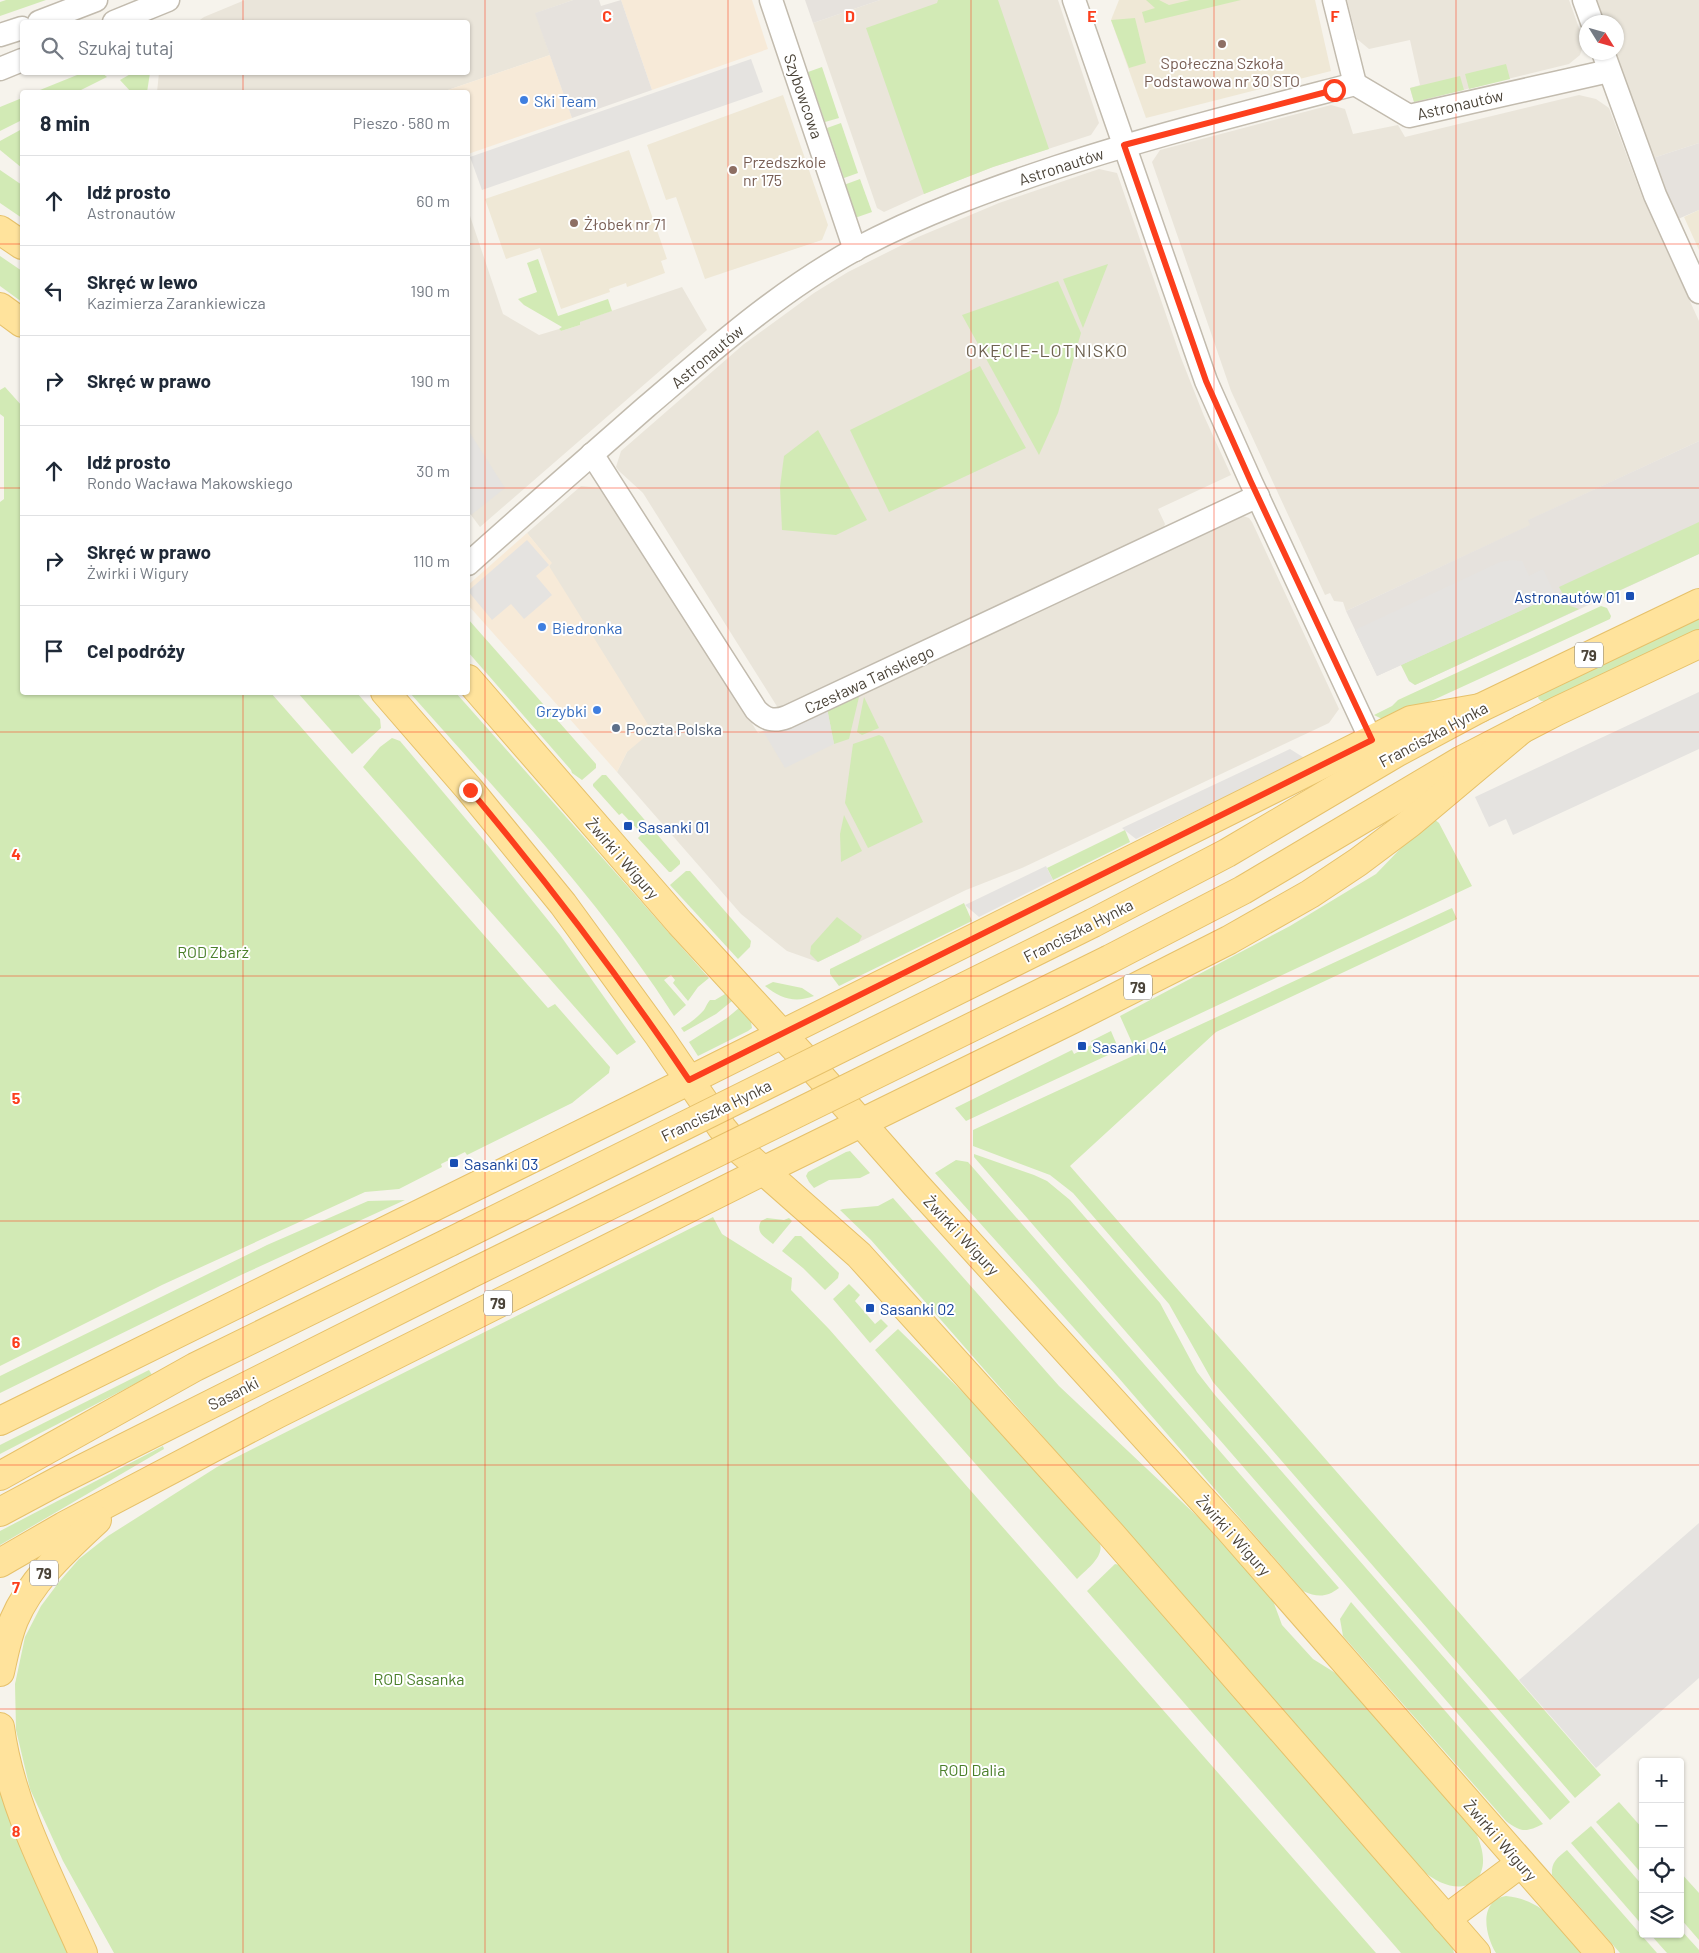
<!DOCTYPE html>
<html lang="pl">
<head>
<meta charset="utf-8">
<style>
	:root { --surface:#fff; --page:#f2f2f3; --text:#1f2937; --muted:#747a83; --line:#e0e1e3 }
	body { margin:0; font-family:Barlow,sans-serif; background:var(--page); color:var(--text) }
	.controls { position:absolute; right:15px; bottom:15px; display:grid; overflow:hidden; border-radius:5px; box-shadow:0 1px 4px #0004 }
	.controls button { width:45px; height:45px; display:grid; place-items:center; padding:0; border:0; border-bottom:1px solid var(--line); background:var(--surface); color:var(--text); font:25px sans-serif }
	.compass { position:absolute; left:1579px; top:15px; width:45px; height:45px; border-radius:50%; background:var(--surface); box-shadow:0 1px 4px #0004; rotate:127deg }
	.stop { position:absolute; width:15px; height:15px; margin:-11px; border:4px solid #fc3f1d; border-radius:50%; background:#fff }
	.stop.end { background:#fc3f1d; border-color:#fff; box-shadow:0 1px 5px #0008 }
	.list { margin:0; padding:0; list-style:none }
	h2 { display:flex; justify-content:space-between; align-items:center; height:65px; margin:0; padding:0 20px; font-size:21px }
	h2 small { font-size:16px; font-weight:400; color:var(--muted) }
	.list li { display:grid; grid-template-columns:32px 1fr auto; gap:15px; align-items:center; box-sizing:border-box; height:90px; padding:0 20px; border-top:1px solid var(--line) }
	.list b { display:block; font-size:19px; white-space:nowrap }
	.list p { margin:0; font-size:16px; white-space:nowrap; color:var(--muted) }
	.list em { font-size:16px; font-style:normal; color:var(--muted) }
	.icon { flex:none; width:28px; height:28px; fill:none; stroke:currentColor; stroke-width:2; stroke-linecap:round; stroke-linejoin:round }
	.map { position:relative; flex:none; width:1699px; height:1953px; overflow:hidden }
	.search { position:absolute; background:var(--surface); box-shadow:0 1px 4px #0004; left:20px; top:20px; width:450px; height:55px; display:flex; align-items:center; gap:12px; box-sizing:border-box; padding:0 18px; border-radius:5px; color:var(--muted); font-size:19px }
	.panel { position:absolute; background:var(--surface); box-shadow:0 1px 4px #0004; left:20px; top:90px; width:450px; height:605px; border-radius:5px }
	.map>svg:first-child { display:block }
	.residential { fill:#eae5da }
	.commercial { fill:#f7ead8 }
	.industrial { fill:#e6e2dd }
	.education { fill:#efe8d6 }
	.green { fill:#d2eab5 }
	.parking { fill:#e5e3e0 }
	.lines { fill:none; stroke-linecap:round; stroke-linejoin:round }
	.minor-casing { stroke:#c2bbae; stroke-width:25 }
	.major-casing { stroke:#e6c16a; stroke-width:30 }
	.minor { stroke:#fff; stroke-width:22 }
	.major { stroke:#ffe39c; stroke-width:28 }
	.major-bridge-casing { stroke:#e6c16a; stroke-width:30; stroke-linecap:butt }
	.major-bridge { stroke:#ffe39c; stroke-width:28 }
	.route { stroke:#fc3f1d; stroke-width:6 }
	.grid { fill:none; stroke:#fc3f1d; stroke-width:1; stroke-opacity:0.55 }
	.education-dot { fill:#8d6e63; stroke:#fff; stroke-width:2 }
	.shop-dot { fill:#3f7fe0; stroke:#fff; stroke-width:2 }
	.transit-dot { fill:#1a4fb4; stroke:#fff; stroke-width:2 }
	.service-dot { fill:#5c6f8a; stroke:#fff; stroke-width:2 }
	.labels { text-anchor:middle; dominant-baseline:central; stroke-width:4; stroke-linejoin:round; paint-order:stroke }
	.shield { fill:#fff; stroke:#817c74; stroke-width:1 }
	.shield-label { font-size:15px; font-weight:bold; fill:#4b4439 }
	.education-label { font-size:16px; fill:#785e54; stroke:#fff; text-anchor:start }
	.street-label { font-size:16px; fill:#4b4439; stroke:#fff }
	.shop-label { font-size:16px; fill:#366cbe; stroke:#fff; text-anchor:start }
	.transit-label { font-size:16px; fill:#164399; stroke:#fff; text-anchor:start }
	.service-label { font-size:16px; fill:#4e5e75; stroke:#fff; text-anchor:start }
	.park-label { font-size:16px; fill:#4a7f2a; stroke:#fff }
	.neighbourhood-label { font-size:18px; letter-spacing:1px; fill:#6e6250; stroke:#fff }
	.grid-label { font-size:16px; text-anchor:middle; font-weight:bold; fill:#fc3f1d; stroke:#fff; stroke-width:4; stroke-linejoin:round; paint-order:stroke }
</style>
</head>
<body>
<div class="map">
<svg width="1699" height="1953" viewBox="0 0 1699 1953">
	<rect width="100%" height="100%" fill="#f6f3ec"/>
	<!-- residential -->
	<g class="residential">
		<path d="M245,0H573L536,13L550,55L442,92H157L159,73L468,72V22H197L204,17Z"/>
		<path d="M880,0H1058L1099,123L1091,135L993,167L926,193L884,212L877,208L813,23Z"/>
		<path d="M1347,0H1569L1579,28L1584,34L1585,40L1580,55L1569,64L1414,102L1410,88L1420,85L1410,40L1369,49L1357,39Z"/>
		<path d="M1596,0H1699V143L1653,158L1615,53L1616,52V22H1604Z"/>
		<path d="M1579,95L1596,99L1609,108L1643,199L1699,321V441L1529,520L1531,525L1346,611L1343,602L1334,601L1330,593L1325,595L1231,391L1152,162L1160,150L1331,105L1345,109L1353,134L1398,125L1405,137Z"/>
		<path d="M1099,169L1117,173L1181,358L1204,416L1231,475L1158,509L1165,524L1163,529L778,708L643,493L619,471L616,467L621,451L744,344L814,293L848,272L918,237L961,219L999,203Z"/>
		<path d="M468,210L503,314L539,335L559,329L561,331L580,325L579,322L682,287L707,330L480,527L468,511Z"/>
		<path d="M581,486L601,488L758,733L1240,515L1249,518L1252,522L1339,709L1329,723L1022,868L966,890L818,962L787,951L741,914L617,772L627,752L549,566L551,563L527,533Z"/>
	</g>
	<!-- commercial -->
	<g class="commercial">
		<path d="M621,0H752L768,49L652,90Z"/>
		<path d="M550,55L572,118L468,154V92H442Z"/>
		<path d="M527,533L552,563L549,566L652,731L627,752L617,772L468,605V585Z"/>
	</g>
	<!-- industrial -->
	<g class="industrial">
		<path d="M573,0H599L601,6L621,0L652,90L572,118L535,13Z"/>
		<path d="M805,0H880L813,23Z"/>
		<path d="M1699,143V210L1678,219L1653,158Z"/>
		<path d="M1699,441V554L1415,685L1409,681L1401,665L1377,676L1346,611L1530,525L1528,520Z"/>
	</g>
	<!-- education -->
	<g class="education">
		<path d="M1119,0H1315L1331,71L1146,118L1111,20Z"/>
		<path d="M783,95L828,225L822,240L705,279L676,197L666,200L647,145Z"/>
		<path d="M629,150L667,259L661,261L665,273L627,287L626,283L609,289L610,292L561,309L540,248L506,259L485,199Z"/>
		<path d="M1699,210V250L1684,217Z"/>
	</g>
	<!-- green -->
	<g class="green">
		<path d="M6,0H46L0,16V2Z"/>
		<path d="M938,0H998L1049,149L993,167L924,194L866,28L937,3Z"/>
		<path d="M1146,0H1159L1169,5L1190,0H1241L1145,23L1142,12L1155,8Z"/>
		<path d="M1135,18L1146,63L1129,68L1111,20Z"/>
		<path d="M1506,64L1510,79L1469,89L1465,74Z"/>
		<path d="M822,67L839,118L825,122L808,72Z"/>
		<path d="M134,72L150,73L147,92H131L120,80Z"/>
		<path d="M82,73H102L107,77L77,92H35Z"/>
		<path d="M1460,76L1464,90L1414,102L1410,88Z"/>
		<path d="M22,98V120L0,131V107Z"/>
		<path d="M841,123L858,173L844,178L827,128Z"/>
		<path d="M22,129V168L0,150V141Z"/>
		<path d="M0,170L22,185V218L0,203Z"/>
		<path d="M860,179L872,212L852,219L841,186Z"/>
		<path d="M0,256L22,271V302L0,286Z"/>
		<path d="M538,259L558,316L608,299L612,311L580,322V325L561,331L559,329L562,327L524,305L518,299L537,292L527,263Z"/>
		<path d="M1108,264L1083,328L1063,279Z"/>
		<path d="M1058,281L1081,333L1058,413L1039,455L962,315Z"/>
		<path d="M980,366L1026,448L889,512L850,430Z"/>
		<path d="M5,387L22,406V692L271,693L548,1008L555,1004L610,1067L609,1073L572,1103L467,1155L465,1152L441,1164L442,1167L399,1189L365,1192L162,1285L0,1366V502L4,499V417L0,414V390Z"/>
		<path d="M818,430L867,520L836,535L782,530L780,487L784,456Z"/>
		<path d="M1699,522V554L1592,603L1565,598L1559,587Z"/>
		<path d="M1555,595L1559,602L1579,609L1415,685L1409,681L1401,665Z"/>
		<path d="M1601,606L1607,608L1611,616L1610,619L1392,719L1384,720L1374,715L1392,706L1398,700Z"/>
		<path d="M1699,618V630L1548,701H1541L1538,698L1540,693Z"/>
		<path d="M468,619L596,764V768L582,780L572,773L571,770L468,652Z"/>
		<path d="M298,693H357L380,719L381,728L352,754Z"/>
		<path d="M410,693H456L709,978L698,987L688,1001L673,983L675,980L671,975L664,980L686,1005L674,1016C599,899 502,797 410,693Z"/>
		<path d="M858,694L859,697L849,739L834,744L827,708Z"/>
		<path d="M864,697L879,728L862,735L857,732Z"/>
		<path d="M879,735L883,737L923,822L868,848L845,803L853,744Z"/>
		<path d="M392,738L400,741L481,837L560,935L636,1042L617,1055L363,767L380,747Z"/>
		<path d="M602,775H606L680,861V864L671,872H669L638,838L642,834L622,813L619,815L593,786V784Z"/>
		<path d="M844,815L862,851L841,862L840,834Z"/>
		<path d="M1434,819L1439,823L1472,886L1133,1045L1120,1016L1290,926L1376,874L1428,820Z"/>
		<path d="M1125,830L1130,842L1053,880L1047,868Z"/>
		<path d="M686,871H690L751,941L750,947L738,959L670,885Z"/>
		<path d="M964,903L972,921L839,986L830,974V969Z"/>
		<path d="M1452,908L1457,919L1216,1032L1070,1166L1601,1775L1575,1798L1213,1382L1169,1304L1073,1193L1050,1175L973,1146V1130Z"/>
		<path d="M837,917L862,936L859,942L818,962L810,954L811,946Z"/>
		<path d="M773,982L802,988L814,996C795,1003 781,999 765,986Z"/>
		<path d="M725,994L732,1001L716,1014L684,1032L681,1028C689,1024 698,1017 704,1010C706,1007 707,1003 710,1000H715Z"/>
		<path d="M739,1008L751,1022L752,1028L748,1031L698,1056L689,1042L727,1018Z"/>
		<path d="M1111,1031L1119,1050L966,1121L955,1108L1072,1050L1074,1054L1093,1044L1091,1041Z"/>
		<path d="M850,1151L870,1173L860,1178L829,1180L814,1188L809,1182L806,1176L808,1172L846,1152Z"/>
		<path d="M974,1154L1034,1175L1047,1181L1070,1200L1160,1303L1197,1372L1215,1395L1570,1802L1550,1820L974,1157Z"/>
		<path d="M956,1160L968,1162L1339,1588C1327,1597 1318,1598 1303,1591L1117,1376L935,1173Z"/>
		<path d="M893,1198L1059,1386L1216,1534L1272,1598L1282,1625L1313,1659L1337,1674L1347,1682L1475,1831C1501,1884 1459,1904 1421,1869L871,1240L840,1210L843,1209L878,1206Z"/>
		<path d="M405,1200L241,1275L0,1393V1376L267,1245L368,1201Z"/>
		<path d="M713,1217L722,1234L792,1278L791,1290L829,1329L1376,1953H114L63,1861L30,1789L16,1730L15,1684L25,1637L41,1606L59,1582L79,1559L108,1536L217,1467Z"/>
		<path d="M767,1218L784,1220L789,1218L792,1221L773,1244C765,1237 755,1233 761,1221Z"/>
		<path d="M795,1236H801L839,1273L838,1278L825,1290L803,1268L782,1251Z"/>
		<path d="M849,1284L860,1295L855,1301L875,1324L881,1319L888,1326L870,1343L833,1299Z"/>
		<path d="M898,1329L984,1413L1100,1544C1104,1557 1086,1570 1077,1579L875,1350Z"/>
		<path d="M149,1370L152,1375L0,1454V1445Z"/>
		<path d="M163,1446L164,1449L0,1545V1531Z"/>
		<path d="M1115,1564L1120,1565L1452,1945L1454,1953H1401L1087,1591Z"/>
		<path d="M1351,1602L1543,1824C1527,1832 1521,1833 1506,1821L1343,1636L1340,1619Z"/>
		<path d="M0,1786L71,1953H0Z"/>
		<path d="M1619,1802L1643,1829V1875L1596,1822Z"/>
		<path d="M1591,1826L1643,1886V1926L1571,1843Z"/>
		<path d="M1567,1850L1657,1953H1620L1552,1875C1551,1862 1557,1858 1567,1850Z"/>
		<path d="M1680,1872L1699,1893V1940L1680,1918Z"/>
		<path d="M1506,1896C1544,1900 1560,1926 1583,1953H1496C1485,1935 1478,1901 1506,1896Z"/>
		<path d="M1680,1929L1699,1950V1953H1667L1650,1934H1680Z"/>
	</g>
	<!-- parking -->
	<g class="parking">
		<path d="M751,59L763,92L482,190L470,157Z"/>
		<path d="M468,430L505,488L471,515L468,511Z"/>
		<path d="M527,540L549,565L536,576L552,595L524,619L511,604L492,620L468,591Z"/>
		<path d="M1512,560L1522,561L1529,576L1543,569L1555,595L1377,676L1355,630L1500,562Z"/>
		<path d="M1699,692V749L1513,835L1506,819L1489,827L1475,797Z"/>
		<path d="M826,703L834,744L785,768L763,731Z"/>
		<path d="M1290,749L1306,759L1136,839L1122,828Z"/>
		<path d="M1046,866L1053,880L979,917L965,905Z"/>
		<path d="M1699,1523V1678L1596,1768L1519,1680Z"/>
	</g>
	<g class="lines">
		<defs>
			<g id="minor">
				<path d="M771,0L855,250"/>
				<path d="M1074,0L1206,381L1251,482L1371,740"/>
				<path d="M1334,0L1355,84"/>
				<path d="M1584,0L1592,22"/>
				<path d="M39,22L96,0"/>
				<path d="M114,22L168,0"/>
				<path d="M0,35L22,28"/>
				<path d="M1603,52L1655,195L1699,292"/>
				<path d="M0,69L22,60"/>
				<path d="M592,454L756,710C766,720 774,722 787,717L1258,496"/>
				<path d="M468,564C527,511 587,459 646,407C713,350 779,291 856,249C920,215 988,190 1057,167C1155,135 1255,110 1355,84L1409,116L1609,71"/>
			</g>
			<g id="major">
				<path d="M0,230L22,245"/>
				<path d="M0,307L22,323"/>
				<path d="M468,679L680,923L804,1058L916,1185L1229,1529L1600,1953"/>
				<path d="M385,692L470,790L563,904L659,1036L722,1128L740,1150L859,1255L1111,1534L1476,1953"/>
				<path d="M1093,923L1227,853L1396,753L1480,708L1699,603"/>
				<path d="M1110,959L1243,890L1462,760L1557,711L1699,644"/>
				<path d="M0,1421L630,1110L1411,720L1480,708"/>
				<path d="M0,1476L195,1367L450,1242"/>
				<path d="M0,1512L56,1482L466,1276"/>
				<path d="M0,1563L64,1526L277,1414L763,1171L1071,1020L1229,940L1310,894L1358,862L1410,823L1522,729"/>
				<path d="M0,1672C4,1654 7,1637 14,1620C31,1580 66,1549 97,1520"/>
				<path d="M0,1727C10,1805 52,1882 83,1953"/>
				<path d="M1446,1919L1521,1863"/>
			</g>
		</defs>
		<!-- minor casing -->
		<use href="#minor" class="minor-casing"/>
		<!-- major casing -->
		<use href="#major" class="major-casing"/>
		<!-- minor -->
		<use href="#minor" class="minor"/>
		<!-- major -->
		<use href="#major" class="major"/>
		<defs>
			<g id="major-bridge">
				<path d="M450,1242L1093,923"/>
				<path d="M466,1276L1110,959"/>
			</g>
		</defs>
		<!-- major-bridge casing -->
		<use href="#major-bridge" class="major-bridge-casing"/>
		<!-- major-bridge -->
		<use href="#major-bridge" class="major-bridge"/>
	</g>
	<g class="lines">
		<!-- route -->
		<path class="route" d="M470,790C548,883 621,979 689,1080L1372,740L1251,482L1206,381L1124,145L1334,90"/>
	</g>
	<!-- grid -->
	<path class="grid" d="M243,0V22M485,0V1953M728,0V1953M971,0V1953M1214,0V1953M1456,0V1953M243,72V92M0,244H22M468,244H1699M0,488H22M468,488H1699M243,692V1953M0,732H1699M0,976H1699M0,1221H1699M0,1465H1699M0,1709H1699"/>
	<!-- markers -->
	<g class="education-dot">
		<circle cx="1222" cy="44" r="5"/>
		<circle cx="733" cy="170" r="5"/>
		<circle cx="574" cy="223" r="5"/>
	</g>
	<g class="shop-dot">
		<circle cx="524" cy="100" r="5"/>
		<circle cx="542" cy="627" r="5"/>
		<circle cx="597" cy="710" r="5"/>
	</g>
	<g class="transit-dot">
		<rect x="1625" y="591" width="10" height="10" rx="2.5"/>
		<rect x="623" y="821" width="10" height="10" rx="2.5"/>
		<rect x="1077" y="1041" width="10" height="10" rx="2.5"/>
		<rect x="449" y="1158" width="10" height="10" rx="2.5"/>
		<rect x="865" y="1303" width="10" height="10" rx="2.5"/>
	</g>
	<circle class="service-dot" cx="616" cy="728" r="5"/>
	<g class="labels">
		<!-- shield labels -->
		<g class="shield">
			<rect x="1575" y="642.5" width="28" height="25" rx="4"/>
			<rect x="1124" y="974.5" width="28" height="25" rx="4"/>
			<rect x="484" y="1290.5" width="28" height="25" rx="4"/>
			<rect x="30" y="1560.5" width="28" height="25" rx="4"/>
		</g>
		<g class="shield-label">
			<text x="1589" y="655">79</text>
			<text x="1138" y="987">79</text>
			<text x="498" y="1303">79</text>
			<text x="44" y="1573">79</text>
		</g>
		<!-- education labels -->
		<g class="education-label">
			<text x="1222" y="62" text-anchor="middle">Społeczna Szkoła<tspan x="1222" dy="18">Podstawowa nr 30 STO</tspan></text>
			<text x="743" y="161">Przedszkole<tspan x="743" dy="18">nr 175</tspan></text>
			<text x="584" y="223">Żłobek nr 71</text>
		</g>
		<!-- street labels -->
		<g class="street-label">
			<text transform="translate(804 96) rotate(71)">Szybowcowa</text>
			<text transform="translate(1460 104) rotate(-13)">Astronautów</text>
			<text transform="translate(1061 166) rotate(-18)">Astronautów</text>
			<text transform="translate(707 356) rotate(-40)">Astronautów</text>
			<text transform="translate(869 679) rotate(-25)">Czesława Tańskiego</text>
			<text transform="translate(1433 734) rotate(-28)">Franciszka Hynka</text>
			<text transform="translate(623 858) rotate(49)">Żwirki i Wigury</text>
			<text transform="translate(1078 930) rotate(-27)">Franciszka Hynka</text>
			<text transform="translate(716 1110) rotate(-26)">Franciszka Hynka</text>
			<text transform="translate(962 1235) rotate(47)">Żwirki i Wigury</text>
			<text transform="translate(233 1393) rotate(-27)">Sasanki</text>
			<text transform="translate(1234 1535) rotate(48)">Żwirki i Wigury</text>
			<text transform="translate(1501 1840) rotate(49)">Żwirki i Wigury</text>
		</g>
		<!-- shop labels -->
		<g class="shop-label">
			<text x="534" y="100">Ski Team</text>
			<text x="552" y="627">Biedronka</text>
			<text x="587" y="710" text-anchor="end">Grzybki</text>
		</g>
		<!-- transit labels -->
		<g class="transit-label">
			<text x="1620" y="596" text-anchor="end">Astronautów 01</text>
			<text x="638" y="826">Sasanki 01</text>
			<text x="1092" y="1046">Sasanki 04</text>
			<text x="464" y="1163">Sasanki 03</text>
			<text x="880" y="1308">Sasanki 02</text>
		</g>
		<!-- service labels -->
		<g class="service-label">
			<text x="626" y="728">Poczta Polska</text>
		</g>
		<!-- park labels -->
		<g class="park-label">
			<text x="213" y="951">ROD Zbarż</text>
			<text x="419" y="1678">ROD Sasanka</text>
			<text x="972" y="1769">ROD Dalia</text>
		</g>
		<!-- neighbourhood labels -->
		<g class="neighbourhood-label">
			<text x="1047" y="350">OKĘCIE-LOTNISKO</text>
		</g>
	</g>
	<g class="grid-label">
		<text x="607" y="22">C</text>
		<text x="850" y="22">D</text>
		<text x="1092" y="22">E</text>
		<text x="1335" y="22">F</text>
		<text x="16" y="860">4</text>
		<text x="16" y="1104">5</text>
		<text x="16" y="1348">6</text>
		<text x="16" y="1593">7</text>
		<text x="16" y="1837">8</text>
	</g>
</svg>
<div class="controls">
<button>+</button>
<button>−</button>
<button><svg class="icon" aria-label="locate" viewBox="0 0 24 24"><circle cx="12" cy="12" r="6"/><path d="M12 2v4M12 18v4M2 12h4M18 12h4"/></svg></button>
<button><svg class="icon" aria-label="layers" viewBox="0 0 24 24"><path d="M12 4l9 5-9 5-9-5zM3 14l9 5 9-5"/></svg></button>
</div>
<svg class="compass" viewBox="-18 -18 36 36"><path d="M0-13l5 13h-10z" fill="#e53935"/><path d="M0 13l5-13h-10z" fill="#747a83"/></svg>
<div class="stop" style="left:1334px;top:90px"></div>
<div class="stop end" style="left:470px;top:790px"></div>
<div class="search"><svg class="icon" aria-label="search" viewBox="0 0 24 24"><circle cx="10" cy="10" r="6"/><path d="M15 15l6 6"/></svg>Szukaj tutaj</div>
<section class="panel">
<h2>8 min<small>Pieszo · 580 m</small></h2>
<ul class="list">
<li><svg class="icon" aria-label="ahead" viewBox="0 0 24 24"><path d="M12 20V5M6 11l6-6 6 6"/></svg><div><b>Idź prosto</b><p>Astronautów</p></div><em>60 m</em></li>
<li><svg class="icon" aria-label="left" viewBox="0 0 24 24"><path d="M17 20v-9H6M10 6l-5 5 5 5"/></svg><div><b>Skręć w lewo</b><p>Kazimierza Zarankiewicza</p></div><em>190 m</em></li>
<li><svg class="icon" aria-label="right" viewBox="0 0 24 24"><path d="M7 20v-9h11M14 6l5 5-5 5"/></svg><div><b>Skręć w prawo</b></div><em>190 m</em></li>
<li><svg class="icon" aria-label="ahead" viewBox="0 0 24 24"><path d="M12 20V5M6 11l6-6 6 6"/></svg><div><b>Idź prosto</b><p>Rondo Wacława Makowskiego</p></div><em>30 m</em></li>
<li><svg class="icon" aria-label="right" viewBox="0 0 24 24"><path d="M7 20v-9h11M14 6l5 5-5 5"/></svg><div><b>Skręć w prawo</b><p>Żwirki i Wigury</p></div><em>110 m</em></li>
<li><svg class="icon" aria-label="arrive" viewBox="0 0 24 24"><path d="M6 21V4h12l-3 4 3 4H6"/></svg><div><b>Cel podróży</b></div></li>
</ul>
</section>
</div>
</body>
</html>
